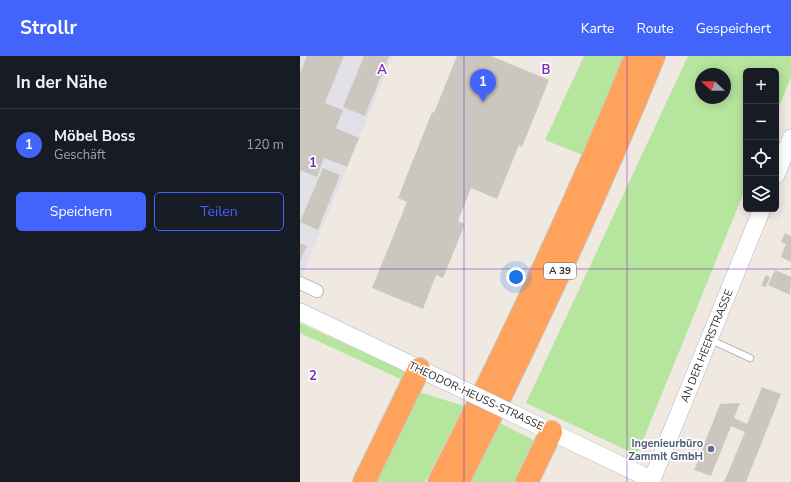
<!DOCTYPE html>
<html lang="de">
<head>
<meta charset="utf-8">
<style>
	:root { --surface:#171b24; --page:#242831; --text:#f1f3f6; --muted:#9ea1a6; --line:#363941; --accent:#4264fb }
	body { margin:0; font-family:"Nunito Sans",sans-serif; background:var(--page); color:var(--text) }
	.controls { position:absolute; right:12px; top:12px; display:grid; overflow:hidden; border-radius:6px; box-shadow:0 2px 10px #0003 }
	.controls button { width:36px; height:36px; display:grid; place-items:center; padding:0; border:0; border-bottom:1px solid var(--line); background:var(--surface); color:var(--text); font:20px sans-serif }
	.compass { position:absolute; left:395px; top:12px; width:36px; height:36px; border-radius:50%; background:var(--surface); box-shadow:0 2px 10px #0003; rotate:292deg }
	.you { position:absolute; left:216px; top:221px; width:14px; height:14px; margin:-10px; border:3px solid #fff; border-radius:50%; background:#1a73e8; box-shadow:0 0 0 6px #1a73e833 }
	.badge { display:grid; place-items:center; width:26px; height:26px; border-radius:50%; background:var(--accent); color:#fff; font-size:13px; font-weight:700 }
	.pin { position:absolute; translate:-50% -33px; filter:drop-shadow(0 1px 2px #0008) }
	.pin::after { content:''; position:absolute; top:21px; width:14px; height:12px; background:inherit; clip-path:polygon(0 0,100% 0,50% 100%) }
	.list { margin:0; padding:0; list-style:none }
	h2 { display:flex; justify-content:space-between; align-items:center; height:52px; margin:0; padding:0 16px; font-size:17px }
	h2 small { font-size:13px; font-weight:400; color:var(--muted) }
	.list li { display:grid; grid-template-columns:26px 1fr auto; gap:12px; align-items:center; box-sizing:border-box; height:72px; padding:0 16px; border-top:1px solid var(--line) }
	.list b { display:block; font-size:15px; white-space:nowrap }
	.list p { margin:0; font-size:13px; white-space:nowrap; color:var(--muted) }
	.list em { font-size:13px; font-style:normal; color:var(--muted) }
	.actions { display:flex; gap:8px; padding:12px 16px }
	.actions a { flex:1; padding:9px 0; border:1px solid var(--accent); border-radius:6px; text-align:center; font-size:14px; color:var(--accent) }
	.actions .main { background:var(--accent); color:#fff }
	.icon { flex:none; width:22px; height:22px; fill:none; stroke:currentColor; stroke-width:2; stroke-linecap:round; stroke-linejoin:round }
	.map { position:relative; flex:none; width:491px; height:426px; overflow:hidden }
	header { display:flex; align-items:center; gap:24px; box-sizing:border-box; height:56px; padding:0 20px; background:var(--accent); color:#fff }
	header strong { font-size:19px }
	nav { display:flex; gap:22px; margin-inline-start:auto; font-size:14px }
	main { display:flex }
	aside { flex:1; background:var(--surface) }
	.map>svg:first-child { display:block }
	.industrial { fill:#e3e1e8 }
	.green { fill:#b6e59e; fill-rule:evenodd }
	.building { fill:#cbc7bf }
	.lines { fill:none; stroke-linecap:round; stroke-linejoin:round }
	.lane-casing { stroke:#b4b7c1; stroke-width:8 }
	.street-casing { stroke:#b4b7c1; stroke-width:14 }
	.secondary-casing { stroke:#b4b7c1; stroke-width:18 }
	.highway-casing { stroke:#c9c9c9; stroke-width:24 }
	.lane { stroke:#fff; stroke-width:6 }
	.street { stroke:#fff; stroke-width:12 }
	.secondary { stroke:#fff; stroke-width:17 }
	.highway { stroke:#ffa35c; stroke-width:22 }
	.secondary-bridge-casing { stroke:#b4b7c1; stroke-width:18; stroke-linecap:butt }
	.secondary-bridge { stroke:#fff; stroke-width:17 }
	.grid { fill:none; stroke:#7b2cbf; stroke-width:1; stroke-opacity:0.55 }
	.service-dot { fill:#5c6f8a; stroke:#fff; stroke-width:1.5 }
	.labels { text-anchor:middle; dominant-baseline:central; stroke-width:3.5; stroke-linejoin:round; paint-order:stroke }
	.shield { fill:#fff; stroke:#6d6d6d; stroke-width:1 }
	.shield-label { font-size:10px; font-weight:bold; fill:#2e2e2e }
	.street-label { font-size:11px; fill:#2e2e2e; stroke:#fff }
	.service-label { font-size:11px; font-weight:bold; fill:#4e5e75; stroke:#fff; text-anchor:end }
	.grid-label { font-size:13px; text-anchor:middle; font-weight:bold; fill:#7b2cbf; stroke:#fff; stroke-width:3.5; stroke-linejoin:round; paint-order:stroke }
</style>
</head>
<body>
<header>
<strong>Strollr</strong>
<nav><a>Karte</a><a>Route</a><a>Gespeichert</a></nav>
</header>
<main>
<aside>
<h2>In der Nähe<small></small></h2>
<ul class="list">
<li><span class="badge">1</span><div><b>Möbel Boss</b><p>Geschäft</p></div><em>120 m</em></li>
</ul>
<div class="actions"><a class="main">Speichern</a><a>Teilen</a></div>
</aside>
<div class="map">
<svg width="491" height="426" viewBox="0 0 491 426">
	<rect width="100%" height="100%" fill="#efe9e1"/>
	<!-- industrial -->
	<path class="industrial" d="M0,0H93L1,223H0Z"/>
	<!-- green -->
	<g class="green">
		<path d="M284,0H361L315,112L245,84Z"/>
		<path d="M388,0H491V21L476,58V15H446V131L337,399L226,347ZM401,18H425V42H401Z"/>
		<path d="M0,267L108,317L105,325L0,277Z"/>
		<path d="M116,335L164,350L125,426H65Z"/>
		<path d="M198,366L235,385L216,426H168Z"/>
	</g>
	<!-- building -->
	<g class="building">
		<path d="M7,0H44L25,47L43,54L36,72L59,82L47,111L24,102L17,121L0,114V18Z"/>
		<path d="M64,0H89L65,60L43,51Z"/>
		<path d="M157,0H191L249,24L222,91L219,89L197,143L171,132L158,165L165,168L143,222L136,219L123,253L72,232L107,146L98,142L132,56L134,57Z"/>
		<path d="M23,112L40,119L18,174L0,166Z"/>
		<path d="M485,177L491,180V206L481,201L486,188L481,186Z"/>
		<path d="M0,187L7,190L0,205Z"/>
		<path d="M475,214L491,221L490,239L468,229Z"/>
		<path d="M466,219L470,221L466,231L461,230Z"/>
		<path d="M462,331L481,338L446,426H424L445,376L431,370L411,420L394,414L420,348L440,347L434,362L447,368Z"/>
	</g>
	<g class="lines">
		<defs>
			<path id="lane" d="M411,284L450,302"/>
			<path id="street" d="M0,227L17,235"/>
			<g id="secondary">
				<path d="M476,119L491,82"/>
				<path d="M0,256L164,334"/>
				<path d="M214,358L352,424"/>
				<path id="s1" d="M351,426L462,153"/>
			</g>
			<g id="highway">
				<path d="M64,426L119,313"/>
				<path d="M139,426C210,287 277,145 336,0"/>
				<path d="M158,426C228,287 295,145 354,0"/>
				<path d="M227,426L251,376"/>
			</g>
		</defs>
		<!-- lane casing -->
		<use href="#lane" class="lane-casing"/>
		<!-- street casing -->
		<use href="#street" class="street-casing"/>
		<!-- secondary casing -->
		<use href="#secondary" class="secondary-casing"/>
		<!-- highway casing -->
		<use href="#highway" class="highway-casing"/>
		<!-- lane -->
		<use href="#lane" class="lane"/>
		<!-- street -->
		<use href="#street" class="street"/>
		<!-- secondary -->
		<use href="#secondary" class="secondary"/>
		<!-- highway -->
		<use href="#highway" class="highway"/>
		<defs>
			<path id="secondary-bridge" d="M164,334L214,358"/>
		</defs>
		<!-- secondary-bridge casing -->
		<use href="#secondary-bridge" class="secondary-bridge-casing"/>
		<!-- secondary-bridge -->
		<use href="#secondary-bridge" class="secondary-bridge"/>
	</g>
	<!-- grid -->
	<path class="grid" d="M164,0V426M327,0V426M0,213H491"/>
	<!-- markers -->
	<circle class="service-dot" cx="411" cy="393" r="4"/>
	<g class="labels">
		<!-- shield labels -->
		<rect class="shield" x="244" y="207" width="32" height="16" rx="3"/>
		<g class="shield-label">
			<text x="260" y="215">A 39</text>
		</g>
		<!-- street labels -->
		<g class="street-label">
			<text stroke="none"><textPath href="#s1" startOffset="147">AN DER HEERSTRASSE</textPath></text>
			<text transform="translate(176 340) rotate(25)">THEODOR-HEUSS-STRASSE</text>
		</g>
		<!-- service labels -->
		<g class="service-label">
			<text x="403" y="387">Ingenieurbüro<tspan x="403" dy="13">Zammit GmbH</tspan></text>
		</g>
	</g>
	<g class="grid-label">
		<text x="82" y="18">A</text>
		<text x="246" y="18">B</text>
		<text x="13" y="111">1</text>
		<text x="13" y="324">2</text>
	</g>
</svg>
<div class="controls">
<button>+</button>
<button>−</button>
<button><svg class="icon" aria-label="locate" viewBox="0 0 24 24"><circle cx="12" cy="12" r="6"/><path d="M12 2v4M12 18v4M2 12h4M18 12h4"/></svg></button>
<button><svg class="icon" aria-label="layers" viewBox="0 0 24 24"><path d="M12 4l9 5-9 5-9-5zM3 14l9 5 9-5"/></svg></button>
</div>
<svg class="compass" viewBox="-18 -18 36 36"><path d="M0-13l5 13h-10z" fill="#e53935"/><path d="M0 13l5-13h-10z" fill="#9ea1a6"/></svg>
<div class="you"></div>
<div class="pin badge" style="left:183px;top:46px">1</div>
</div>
</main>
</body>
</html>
